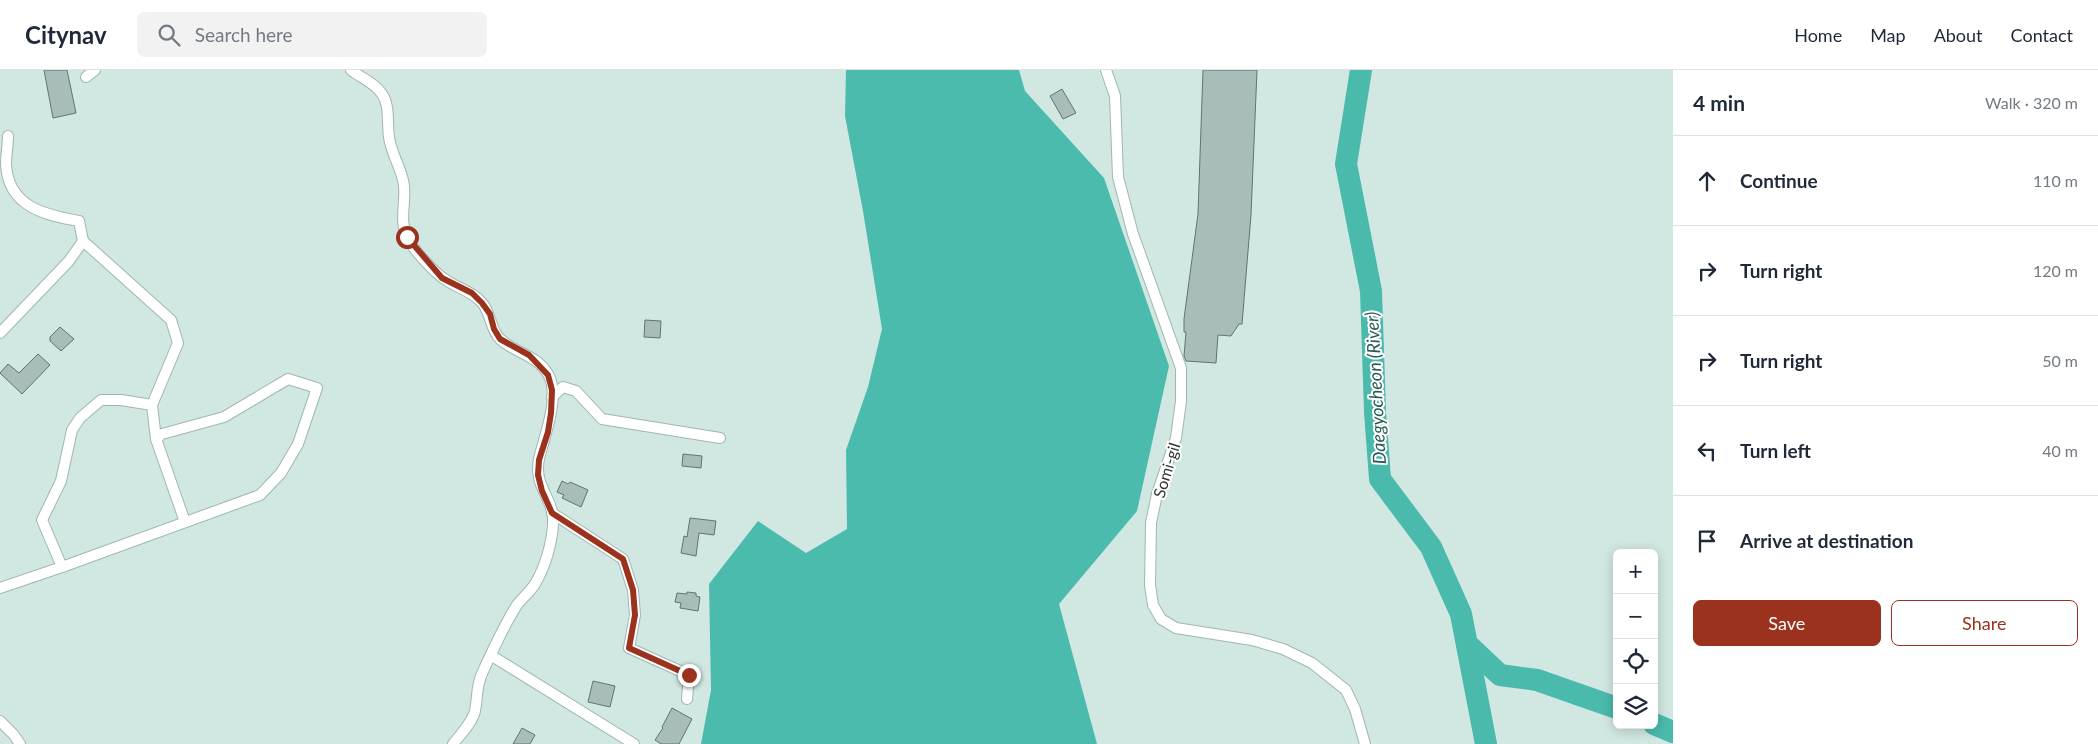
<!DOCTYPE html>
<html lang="en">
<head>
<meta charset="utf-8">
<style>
	:root { --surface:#fff; --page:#f2f2f3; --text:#1f2937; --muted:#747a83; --line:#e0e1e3; --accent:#9b321d }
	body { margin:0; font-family:Lato,sans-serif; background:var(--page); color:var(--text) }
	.controls { position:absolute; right:15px; bottom:15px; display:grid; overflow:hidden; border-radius:8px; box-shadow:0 2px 12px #0003 }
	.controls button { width:45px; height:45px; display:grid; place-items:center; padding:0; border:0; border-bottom:1px solid var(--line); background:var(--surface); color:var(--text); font:25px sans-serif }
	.stop { position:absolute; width:15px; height:15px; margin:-11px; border:4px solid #9b321d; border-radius:50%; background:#fff }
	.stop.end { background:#9b321d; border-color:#fff; box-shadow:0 1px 5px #0008 }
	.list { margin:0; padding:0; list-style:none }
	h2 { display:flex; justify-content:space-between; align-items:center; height:65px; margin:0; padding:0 20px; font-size:21px }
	h2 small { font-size:16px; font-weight:400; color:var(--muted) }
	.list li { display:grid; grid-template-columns:32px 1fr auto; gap:15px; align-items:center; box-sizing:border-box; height:90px; padding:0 20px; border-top:1px solid var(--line) }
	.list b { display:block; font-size:19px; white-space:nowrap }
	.list em { font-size:16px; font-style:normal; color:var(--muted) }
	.actions { display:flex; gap:10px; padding:15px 20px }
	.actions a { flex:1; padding:11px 0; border:1px solid var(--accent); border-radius:8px; text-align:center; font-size:18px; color:var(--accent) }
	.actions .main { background:var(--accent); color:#fff }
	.icon { flex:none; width:28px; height:28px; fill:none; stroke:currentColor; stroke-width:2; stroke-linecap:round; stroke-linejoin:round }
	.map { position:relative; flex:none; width:1673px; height:674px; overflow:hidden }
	header { display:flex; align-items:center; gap:30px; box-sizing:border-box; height:70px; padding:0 25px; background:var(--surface); border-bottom:1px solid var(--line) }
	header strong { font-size:24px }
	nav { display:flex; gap:28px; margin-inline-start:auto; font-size:18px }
	.search { width:350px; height:45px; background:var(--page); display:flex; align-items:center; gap:12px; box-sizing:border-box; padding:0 18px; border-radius:8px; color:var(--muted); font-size:19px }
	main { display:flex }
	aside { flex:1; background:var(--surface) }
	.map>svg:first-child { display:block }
	.forest { fill:#4abbac }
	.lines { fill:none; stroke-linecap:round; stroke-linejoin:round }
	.river { stroke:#4abaac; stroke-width:22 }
	.building { fill:#a8bdb9; stroke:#607470 }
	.street-casing { stroke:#a1b6b2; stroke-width:12 }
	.street { stroke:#fff; stroke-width:10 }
	.route { stroke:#9b321d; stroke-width:6 }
	.labels { text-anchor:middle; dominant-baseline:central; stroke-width:4; stroke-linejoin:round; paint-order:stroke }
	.street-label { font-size:16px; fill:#2d3534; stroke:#fff }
	.water-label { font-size:18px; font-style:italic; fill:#295952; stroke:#fff }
</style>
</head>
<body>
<header>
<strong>Citynav</strong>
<div class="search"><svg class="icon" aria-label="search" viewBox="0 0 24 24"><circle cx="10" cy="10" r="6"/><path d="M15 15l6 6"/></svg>Search here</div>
<nav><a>Home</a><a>Map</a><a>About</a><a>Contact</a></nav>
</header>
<main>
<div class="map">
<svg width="1673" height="674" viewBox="0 0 1673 674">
	<rect width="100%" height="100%" fill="#d1e7e2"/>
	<!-- forest -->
	<path class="forest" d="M846,0H1019L1025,21L1104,108L1169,296L1137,441L1059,534L1097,674H701L711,620L709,514L758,451L806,483L847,459L846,380L868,317L882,259L863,141L845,46Z"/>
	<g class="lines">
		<!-- river -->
		<g class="river">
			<path d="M1361,0L1346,94L1371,221L1375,342L1380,409L1431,477L1461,544L1486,674"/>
			<path d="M1467,574L1500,605L1537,610L1617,638"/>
			<path d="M1654,654L1673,662"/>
		</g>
	</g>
	<!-- building -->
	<g class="building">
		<path d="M44,0H67L76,43L53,48Z"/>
		<path d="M1203,0H1257L1251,145L1242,254H1239L1231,266L1218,265L1216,293L1186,291L1184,286L1186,262H1184V249L1198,144Z"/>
		<path d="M1062,19L1076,43L1063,49L1050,26Z"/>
		<path d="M645,250L661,251L660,268L644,267Z"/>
		<path d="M60,257L74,269L61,281L50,271V267Z"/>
		<path d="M38,284L50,295L22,324L0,303L8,294L19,303Z"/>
		<path d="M683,384L702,386L701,398L682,396Z"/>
		<path d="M562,411L568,414L570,412L588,420L581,437L562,428L564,425L557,422Z"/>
		<path d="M690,448L716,451L714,465L699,463L696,486L681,483L684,466L687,467Z"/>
		<path d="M687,522L696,523V526L700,527L698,541L680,538L681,533L675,532L677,523L687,524Z"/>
		<path d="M593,611L615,616L610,637L588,632Z"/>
		<path d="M672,638L692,649L679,674H661L655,670L663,658L662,657Z"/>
		<path d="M522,658L535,665L530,674H513Z"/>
	</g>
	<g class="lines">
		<defs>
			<g id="street">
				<path d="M351,0C361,8 375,13 382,24C390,35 387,54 389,67C391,84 403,101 404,116C406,133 399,150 407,167C412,178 433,201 443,208C456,218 473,221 483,234C491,244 491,261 500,269C515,283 537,285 548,304C561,327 544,366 539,389C533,417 555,429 553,454C552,474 545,497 535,514C530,522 522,528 517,535C504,555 494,578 484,599C476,615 478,625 475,641C472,653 460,665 453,674"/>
				<path d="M1106,0L1115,26L1118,107L1133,164L1181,298V331L1176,368L1157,424L1151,453L1150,515L1153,535L1161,549L1176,558L1252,570L1283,579L1312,593L1346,620L1355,639L1365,674"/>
				<path d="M86,7L95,0"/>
				<path d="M83,171L171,250L178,273L152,335L121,330H101L80,348L72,360L61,411L42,450L62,497L260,425L281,403L298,374L317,318L288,309L224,347L162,364L156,369L185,452"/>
				<path d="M0,263L69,191L83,171L79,151C45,145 8,137 6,94C6,85 8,75 8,66"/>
				<path d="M552,327L563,317L576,321L602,349L720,368"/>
				<path d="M152,335L156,369"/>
				<path d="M552,443L623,489L633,520L635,545L629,578L689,605L687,629"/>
				<path d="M0,518L62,497"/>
				<path d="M492,586L634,674"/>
				<path d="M0,651L14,665L20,674"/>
			</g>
		</defs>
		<!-- street casing -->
		<use href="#street" class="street-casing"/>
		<!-- street -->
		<use href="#street" class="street"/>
	</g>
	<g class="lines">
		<!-- route -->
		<path class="route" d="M407,167L442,208L472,223L482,233L490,244L494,259L500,269L529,285L548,305L552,320L551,343L548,362L539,390L538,405L542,421L552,443L623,489L633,520L635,545L629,578L689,605"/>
	</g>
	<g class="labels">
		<!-- street labels -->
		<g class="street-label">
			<text transform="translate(1166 400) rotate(-73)">Somi-gil</text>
		</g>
		<!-- water labels -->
		<g class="water-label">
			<text transform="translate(1375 318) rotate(-93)">Daegyocheon (River)</text>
		</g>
	</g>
</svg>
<div class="controls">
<button>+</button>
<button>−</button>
<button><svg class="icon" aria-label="locate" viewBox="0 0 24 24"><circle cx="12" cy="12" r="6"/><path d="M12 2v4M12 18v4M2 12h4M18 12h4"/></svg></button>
<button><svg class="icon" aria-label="layers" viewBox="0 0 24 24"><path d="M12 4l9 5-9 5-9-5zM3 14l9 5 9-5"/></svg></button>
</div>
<div class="stop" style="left:407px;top:167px"></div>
<div class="stop end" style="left:689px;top:605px"></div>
</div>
<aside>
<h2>4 min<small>Walk · 320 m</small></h2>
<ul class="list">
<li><svg class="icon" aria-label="ahead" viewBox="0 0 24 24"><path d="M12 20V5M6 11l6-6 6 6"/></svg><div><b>Continue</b></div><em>110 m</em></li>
<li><svg class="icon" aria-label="right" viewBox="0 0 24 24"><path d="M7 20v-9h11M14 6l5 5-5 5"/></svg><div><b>Turn right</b></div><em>120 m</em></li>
<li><svg class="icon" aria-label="right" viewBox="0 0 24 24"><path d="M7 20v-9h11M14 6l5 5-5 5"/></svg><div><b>Turn right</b></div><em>50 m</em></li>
<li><svg class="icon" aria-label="left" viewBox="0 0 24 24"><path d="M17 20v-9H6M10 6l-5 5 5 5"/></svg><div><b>Turn left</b></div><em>40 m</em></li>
<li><svg class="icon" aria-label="arrive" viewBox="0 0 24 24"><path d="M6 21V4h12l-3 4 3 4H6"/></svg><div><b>Arrive at destination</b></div></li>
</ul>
<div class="actions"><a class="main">Save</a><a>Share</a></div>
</aside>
</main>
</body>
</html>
